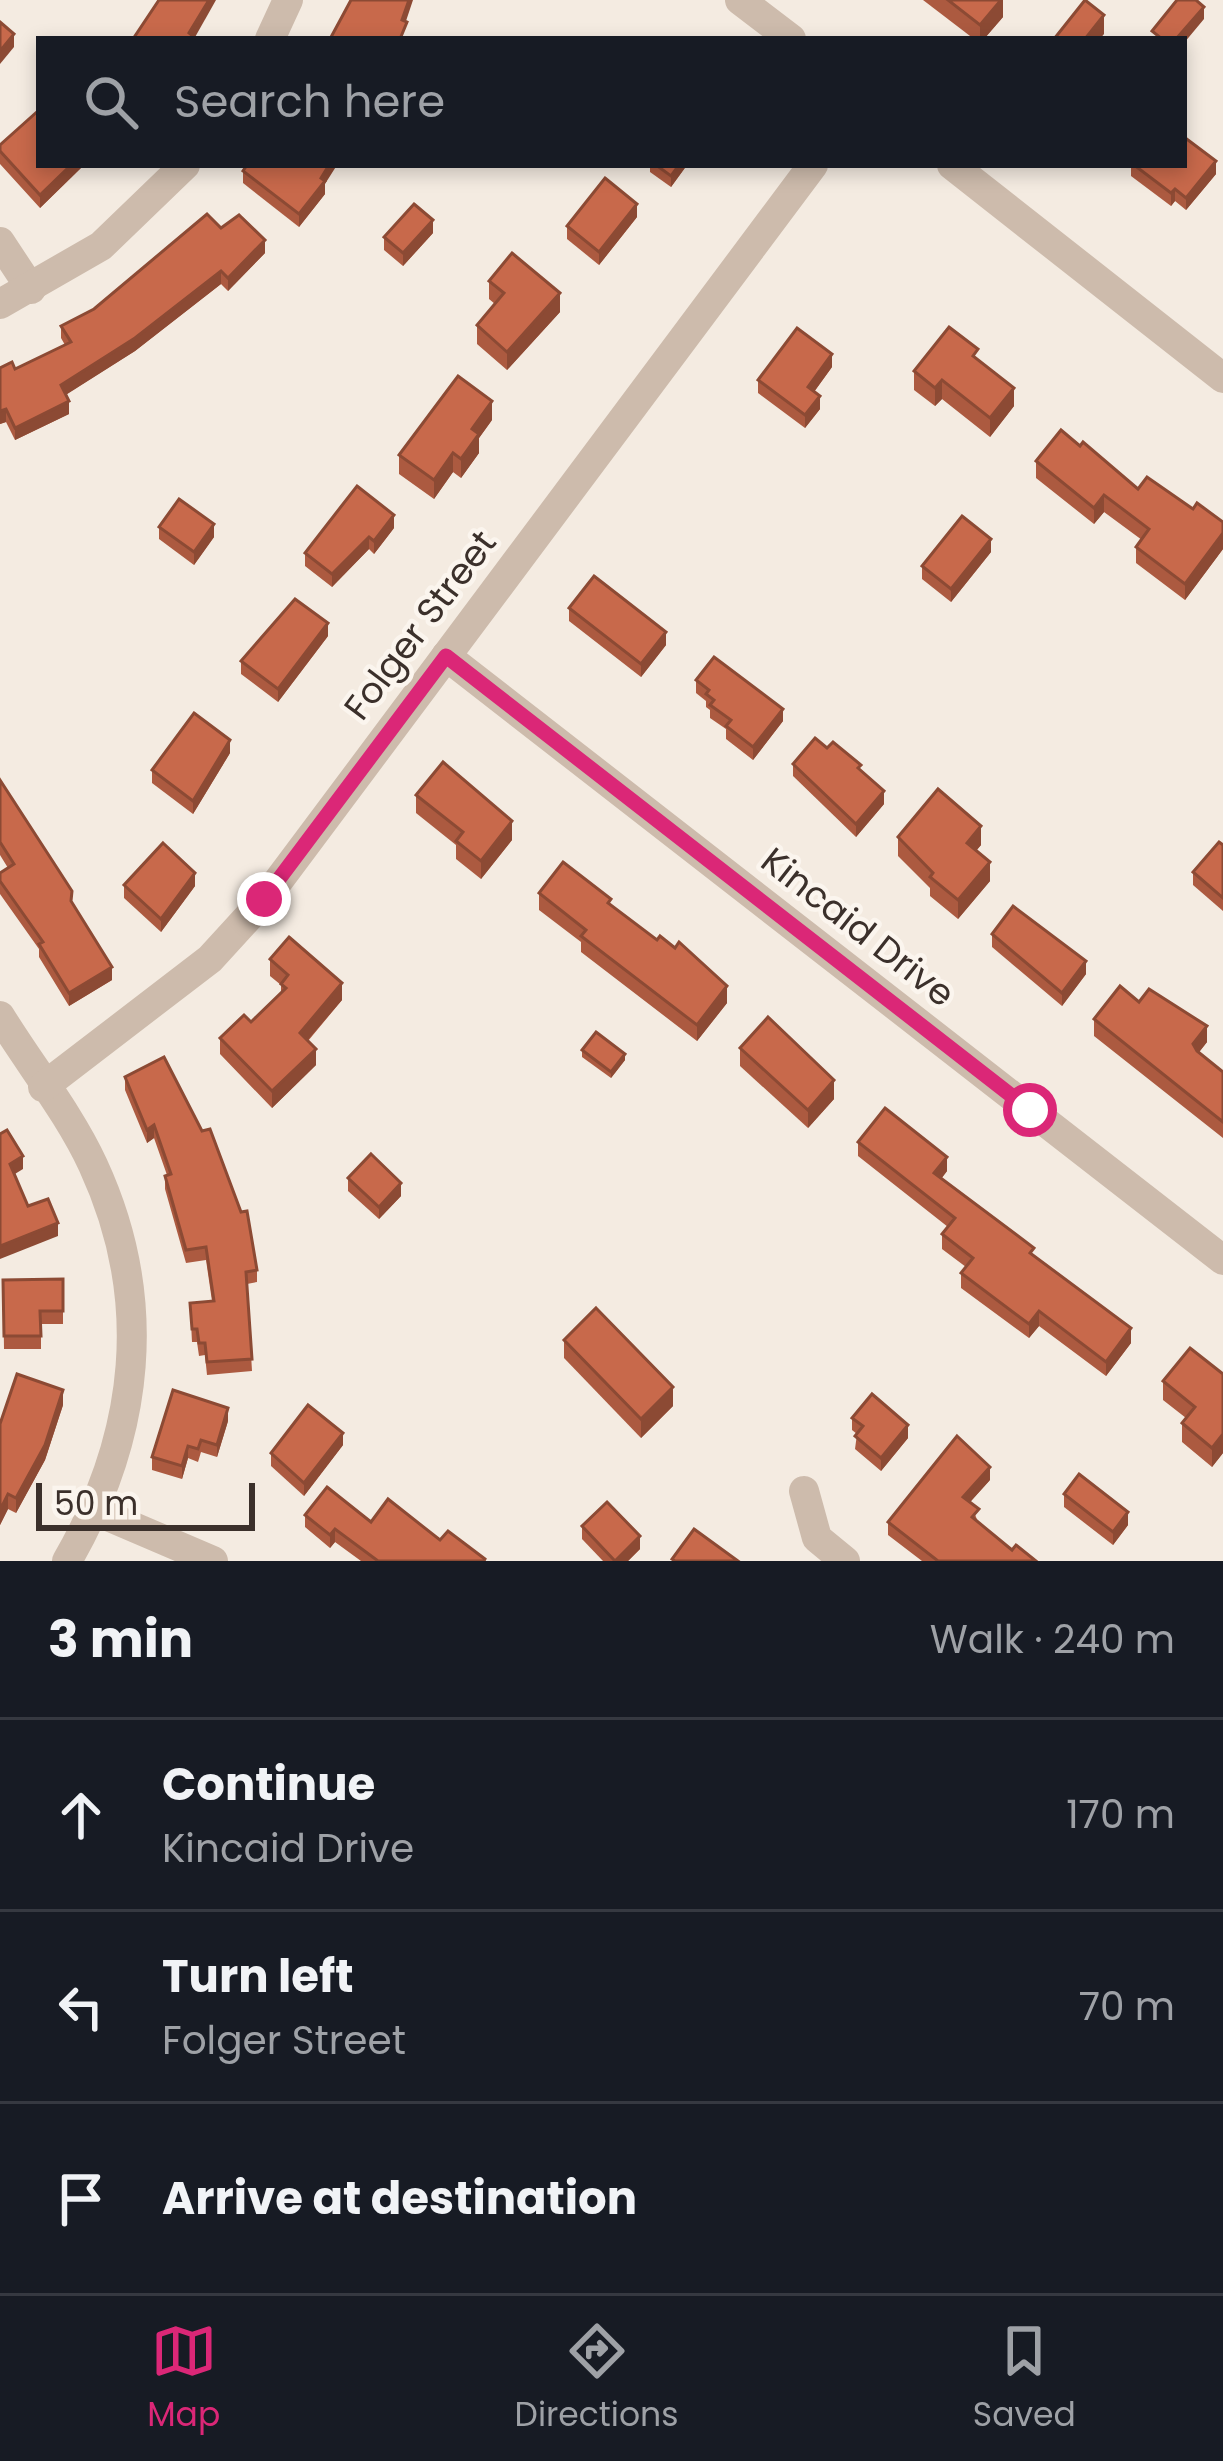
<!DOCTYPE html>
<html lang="en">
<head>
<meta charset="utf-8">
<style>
	:root { --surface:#171b24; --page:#20242c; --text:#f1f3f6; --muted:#9ea1a6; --line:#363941; --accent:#db2777 }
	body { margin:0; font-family:Poppins,sans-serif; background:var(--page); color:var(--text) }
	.scale { position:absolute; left:36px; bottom:30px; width:219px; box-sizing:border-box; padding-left:12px; border:6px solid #3b302b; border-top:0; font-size:33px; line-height:42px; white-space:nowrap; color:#3b302b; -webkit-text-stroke:9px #fbf5ee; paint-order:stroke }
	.stop { position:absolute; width:36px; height:36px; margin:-27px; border:9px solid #db2777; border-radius:50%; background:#fff }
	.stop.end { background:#db2777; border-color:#fff; box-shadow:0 3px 12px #0008 }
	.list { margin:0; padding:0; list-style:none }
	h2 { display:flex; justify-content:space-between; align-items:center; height:156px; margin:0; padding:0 48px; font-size:51px }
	h2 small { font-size:39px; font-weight:400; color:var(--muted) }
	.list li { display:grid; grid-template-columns:78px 1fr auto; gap:36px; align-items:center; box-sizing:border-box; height:192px; padding:0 48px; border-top:3px solid var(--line) }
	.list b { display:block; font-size:45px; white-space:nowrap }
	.list p { margin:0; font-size:39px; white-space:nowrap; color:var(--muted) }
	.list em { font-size:39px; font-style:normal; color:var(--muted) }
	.icon { flex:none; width:66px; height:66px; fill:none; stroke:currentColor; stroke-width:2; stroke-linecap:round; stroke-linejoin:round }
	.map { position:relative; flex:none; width:1223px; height:1561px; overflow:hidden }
	.search { position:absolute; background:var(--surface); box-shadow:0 6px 18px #0003; left:36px; right:36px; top:36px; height:132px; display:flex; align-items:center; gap:30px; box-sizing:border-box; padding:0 42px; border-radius:0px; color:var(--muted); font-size:45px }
	.sheet { height:732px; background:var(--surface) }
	nav { display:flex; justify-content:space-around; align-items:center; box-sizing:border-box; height:168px; border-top:3px solid var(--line); background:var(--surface); font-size:33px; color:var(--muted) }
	nav a { display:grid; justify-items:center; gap:6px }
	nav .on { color:var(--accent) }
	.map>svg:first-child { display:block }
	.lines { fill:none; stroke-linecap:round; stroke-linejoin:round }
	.minor { stroke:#cdbbac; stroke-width:30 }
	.wall { fill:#ac5a40 }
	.shaded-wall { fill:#8c4a34 }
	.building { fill:#c8694b; stroke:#8c4a34; stroke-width:3 }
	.route { stroke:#db2777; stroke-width:15 }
	.labels { text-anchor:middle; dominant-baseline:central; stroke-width:9; stroke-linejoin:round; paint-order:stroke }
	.street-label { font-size:36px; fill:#3b302b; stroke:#fbf5ee }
</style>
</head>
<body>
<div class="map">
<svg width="1223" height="1561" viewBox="0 0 1223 1561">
	<rect width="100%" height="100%" fill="#f4ebe1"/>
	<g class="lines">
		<!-- minor -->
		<g class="minor">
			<path d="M740,0L791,39"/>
			<path d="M270,39L288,0"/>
			<path d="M952,165L1223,378"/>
			<path d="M0,242L31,289"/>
			<path d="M0,304L101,246L185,165"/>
			<path d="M446,656L1223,1260"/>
			<path d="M0,1016C30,1065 69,1113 93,1165C155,1299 140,1435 67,1561"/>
			<path d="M43,1087L210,959L264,900L813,165"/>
			<path d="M804,1491L817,1538L845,1561"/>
			<path d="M96,1511L213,1561"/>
		</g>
	</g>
	<!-- wall -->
	<g class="wall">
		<path d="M923,0H1003V17L984,39H974Z"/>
		<path d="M0,145L39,165H84L40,208L0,164Z"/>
		<path d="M650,165H687L671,187L650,172Z"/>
		<path d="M1131,165H1184L1216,174L1186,210L1175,201L1171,206L1131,176Z"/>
		<path d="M243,171L325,184V194L299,227L243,183Z"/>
		<path d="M637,217L599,265L567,239V226Z"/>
		<path d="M221,228L265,253L228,291L221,284L135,351L65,395L69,414L15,440L6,422L0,424L15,369L65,345L61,338V326L94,309Z"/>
		<path d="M433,233L403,266L384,250V237Z"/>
		<path d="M489,281L560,312L507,370L477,344V325L495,304L489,299Z"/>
		<path d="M978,360L1014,406L990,437L942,399L935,406L914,390V371Z"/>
		<path d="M832,367L814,392L820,409L805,428L758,393V380Z"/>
		<path d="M492,420L479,438V453L461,478L453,472L434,499L399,474V455Z"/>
		<path d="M1036,461L1193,509L1223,522V549L1185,600L1136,563V547L1142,540L1104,512L1094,524L1036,478Z"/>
		<path d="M159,527L214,537L194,565L159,539Z"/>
		<path d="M394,528L374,554L369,549L332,587L305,566V553Z"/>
		<path d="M991,552L951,602L922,579V566Z"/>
		<path d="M569,608L666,645L641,677L569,621Z"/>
		<path d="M328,636L278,702L241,674V661Z"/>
		<path d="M696,680L783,721L753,760L726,739V729L710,718V710L706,707V701L696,693Z"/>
		<path d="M827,748L861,771L884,804L856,837L793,776V764Z"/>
		<path d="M230,753L193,814L152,783V770Z"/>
		<path d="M0,780L72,903L112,980L69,1006L39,957V949L0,894V873L8,868L0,855Z"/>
		<path d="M416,795L512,840L481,879L456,859V845L416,813Z"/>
		<path d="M898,837L981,845L976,851L990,881L958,919L930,896V888L898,856Z"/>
		<path d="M1223,845V911L1193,885V872Z"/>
		<path d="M124,885L195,886L161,932L124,898Z"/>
		<path d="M539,893L611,905L657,940L727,1003L697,1041L581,952V942L539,910Z"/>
		<path d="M992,934L1086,974L1062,1006L992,947Z"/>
		<path d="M270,959L342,1000L308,1041L316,1065L272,1108L220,1054V1038L251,1022L281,993V985L270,976Z"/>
		<path d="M1139,1002L1207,1042L1199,1052L1223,1072V1138L1094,1036V1019Z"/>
		<path d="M740,1048L834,1099L808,1128L740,1066Z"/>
		<path d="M582,1050L625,1060L611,1078L582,1057Z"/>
		<path d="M125,1077L257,1270V1282L247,1284L252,1371L207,1375L205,1355L199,1356L197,1342H192L190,1303L212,1301L206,1260L186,1263L165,1189V1176L167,1175L154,1138L147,1143L125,1090Z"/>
		<path d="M858,1142L947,1171L941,1179L1034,1256L1131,1343L1106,1376L1039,1326L1029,1338L961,1288V1273L966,1267L942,1249V1234L948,1227L858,1156Z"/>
		<path d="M348,1178L401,1196L379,1219L348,1191Z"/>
		<path d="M63,1279V1324H41V1349H4L3,1280Z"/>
		<path d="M564,1340L673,1406L641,1438L564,1358Z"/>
		<path d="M1223,1374V1453L1212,1467L1182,1442V1423L1186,1418L1163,1400V1381Z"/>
		<path d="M63,1405L45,1460L16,1513L8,1509L0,1525V1424Z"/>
		<path d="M852,1418L908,1438L881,1471L855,1449L857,1434L852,1430Z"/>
		<path d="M228,1421L217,1457L201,1452L198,1462L188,1458L182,1479L152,1470V1457Z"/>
		<path d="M343,1445L304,1496L271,1466V1453Z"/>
		<path d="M990,1480L970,1502L978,1522L1012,1550L1036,1561H922L888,1535V1522Z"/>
		<path d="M1064,1494L1128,1525L1113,1545L1064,1507Z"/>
		<path d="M305,1515L371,1522L440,1540L485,1561H361L335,1542L330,1548L305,1527Z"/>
		<path d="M582,1526L640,1549L628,1561H603L582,1539Z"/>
	</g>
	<!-- shaded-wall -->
	<g class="shaded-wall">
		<path d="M209,0H216L194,39H189V33Z"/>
		<path d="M409,0H413L402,33V20Z"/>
		<path d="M1001,0H1003V17L984,39H980V25Z"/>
		<path d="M1204,7V19L1184,43V39H1176Z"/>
		<path d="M1104,15V34L1100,39H1085Z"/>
		<path d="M14,34V47L0,64V51Z"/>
		<path d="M1216,161V174L1186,210V198Z"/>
		<path d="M71,165H84L40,208V195Z"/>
		<path d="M329,165H337L325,184V194L299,227V214Z"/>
		<path d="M679,165H687L671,187V176Z"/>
		<path d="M1175,189V201L1171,206V193Z"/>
		<path d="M637,204V217L599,265V252Z"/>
		<path d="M433,220V233L403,266V253Z"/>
		<path d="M265,240V253L228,291V278Z"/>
		<path d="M221,271V284L135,351L61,398V385Z"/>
		<path d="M560,293V312L507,370V352Z"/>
		<path d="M832,354V367L808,400V387Z"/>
		<path d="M942,380V399L935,406V388Z"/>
		<path d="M1014,388V406L990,437V418Z"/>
		<path d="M820,396V409L805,428V415Z"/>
		<path d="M69,401V414L15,440V428Z"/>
		<path d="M492,401V420L479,438V453L461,478V459L472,429Z"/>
		<path d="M6,409V422L0,424V411Z"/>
		<path d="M453,453V472L434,499V480Z"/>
		<path d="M1104,495V512L1094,524V508Z"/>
		<path d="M394,515V528L374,554V541Z"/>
		<path d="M214,524V537L194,565V552Z"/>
		<path d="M1223,533V549L1185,600V584Z"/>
		<path d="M369,537V549L332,587V574Z"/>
		<path d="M991,539V552L951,602V589Z"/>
		<path d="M328,623V636L278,702V689Z"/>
		<path d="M666,632V645L641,677V664Z"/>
		<path d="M783,709V721L753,760V747Z"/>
		<path d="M230,740V753L193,814V801Z"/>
		<path d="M884,791V804L856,837V824Z"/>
		<path d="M512,821V840L481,879V861Z"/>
		<path d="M981,826V845L967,861V843Z"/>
		<path d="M990,862V881L958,919V900Z"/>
		<path d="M195,873V886L161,932V919Z"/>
		<path d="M1086,961V974L1062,1006V993Z"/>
		<path d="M112,967V980L69,1006V993Z"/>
		<path d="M342,983V1000L300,1049V1033Z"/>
		<path d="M727,986V1003L697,1041V1025Z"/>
		<path d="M1207,1026V1042L1193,1060V1044Z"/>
		<path d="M316,1049V1065L272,1108V1091Z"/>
		<path d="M625,1054V1060L611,1078V1072Z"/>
		<path d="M834,1080V1099L808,1128V1110Z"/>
		<path d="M154,1125V1138L147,1143V1130Z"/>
		<path d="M23,1156V1169L10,1177V1164Z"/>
		<path d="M947,1157V1171L934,1188V1173Z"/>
		<path d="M401,1183V1196L379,1219V1207Z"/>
		<path d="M58,1223V1236L0,1259V1246Z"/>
		<path d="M1039,1311V1326L1029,1338V1324Z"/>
		<path d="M1131,1328V1343L1106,1376V1362Z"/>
		<path d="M673,1387V1406L641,1438V1419Z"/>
		<path d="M63,1390V1405L45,1460L16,1513V1498Z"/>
		<path d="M228,1408V1421L217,1457V1445Z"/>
		<path d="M908,1425V1438L881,1471V1458Z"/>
		<path d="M343,1433V1445L304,1496V1483Z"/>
		<path d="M1223,1434V1453L1212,1467V1448Z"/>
		<path d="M188,1446V1458L182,1479V1466Z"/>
		<path d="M990,1467V1480L963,1510V1497Z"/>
		<path d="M8,1494V1509L0,1525V1510Z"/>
		<path d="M1128,1512V1525L1113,1545V1532Z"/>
		<path d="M335,1529V1542L330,1548V1535Z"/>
		<path d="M640,1536V1549L628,1561H615Z"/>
	</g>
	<!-- building -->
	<g class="building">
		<path d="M159,0H209L189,33L194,37L192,39H133Z"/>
		<path d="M351,0H409L402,20L407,22L400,39H330Z"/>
		<path d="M948,0H1001L980,25Z"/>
		<path d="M1085,0L1104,15L1085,39H1054Z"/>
		<path d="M1177,0H1196L1204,7L1176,39H1162L1152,31Z"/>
		<path d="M0,22L14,34L0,51Z"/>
		<path d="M39,110V165H71L40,195L0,151V145Z"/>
		<path d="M1184,137L1216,161L1186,198L1175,189L1171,193L1134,165H1184Z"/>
		<path d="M247,165H329L321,178L325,181L299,214L243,171Z"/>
		<path d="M656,165H679L671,176Z"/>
		<path d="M605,178L637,204L599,252L567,226Z"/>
		<path d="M414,204L433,220L403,253L384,237Z"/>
		<path d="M207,214L221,228L239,215L265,240L228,278L221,271L135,338L61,385L69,401L15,428L6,409L0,411V368L12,362L15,369L71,342L61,326L94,309Z"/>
		<path d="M512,253L560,293L507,352L477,325L504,293L489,281Z"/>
		<path d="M949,327L978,349L973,356L1014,388L990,418L942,380L935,388L914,371Z"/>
		<path d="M797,328L832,354L808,387L820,396L805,415L758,380Z"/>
		<path d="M458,376L492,401L472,429L479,434L461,459L453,453L434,480L399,455Z"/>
		<path d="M1061,430L1080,446L1083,442L1138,489L1147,477L1193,509L1197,503L1223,522V533L1185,584L1136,547L1149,529L1104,495L1094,508L1036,461Z"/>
		<path d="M357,486L394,515L374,541L369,537L332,574L305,553Z"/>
		<path d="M179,499L214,524L194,552L159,527Z"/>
		<path d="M962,516L991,539L951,589L922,566Z"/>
		<path d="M594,576L666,632L641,664L569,608Z"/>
		<path d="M295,599L328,623L278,689L241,661Z"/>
		<path d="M714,657L783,709L753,747L726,726L731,720L710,705L714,700L706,694L709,690L696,680Z"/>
		<path d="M194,713L230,740L193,801L152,770Z"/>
		<path d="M815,738L827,748L833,742L861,765L858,768L884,791L856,824L793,764Z"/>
		<path d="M443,762L512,821L481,861L456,841L463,832L416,795Z"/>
		<path d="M0,780L72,891L71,901L112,967L69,993L39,944L43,942L0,881V873L14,864L0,842Z"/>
		<path d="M938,789L981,826L967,843L990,862L958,900L930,877L933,873L898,837Z"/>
		<path d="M1219,842L1223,845V898L1193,872Z"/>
		<path d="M163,843L195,873L161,919L124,885Z"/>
		<path d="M563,862L611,899L608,903L657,940L660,936L675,948L679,942L727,986L697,1025L581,936L586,930L539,893Z"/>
		<path d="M1013,906L1086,961L1062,993L992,934Z"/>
		<path d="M289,937L342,983L300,1033L316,1049L272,1091L220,1038L244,1015L251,1022L286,988L281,984L288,975L270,959Z"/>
		<path d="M1120,986L1139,1002L1149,989L1207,1026L1193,1044L1197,1051L1223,1072V1122L1094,1019Z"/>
		<path d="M768,1017L834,1080L808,1110L740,1048Z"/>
		<path d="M596,1032L625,1054L611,1072L582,1050Z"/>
		<path d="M164,1057L202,1131L210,1129L241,1212L247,1211L257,1270L246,1272L252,1359L207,1362L205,1343H199L197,1329H192L190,1303L214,1301L206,1247L186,1250L165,1176L171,1174L154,1125L147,1130L125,1077Z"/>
		<path d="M885,1108L947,1157L934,1173L1034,1248L1030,1253L1131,1328L1106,1362L1039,1311L1029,1324L961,1273L973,1258L942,1234L955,1218L858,1142Z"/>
		<path d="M7,1130L23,1156L10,1164L28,1206L48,1199L58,1223L0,1246V1134Z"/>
		<path d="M371,1154L401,1183L379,1207L348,1178Z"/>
		<path d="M63,1279V1311H40L41,1336H4L3,1280Z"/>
		<path d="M596,1308L673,1387L641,1419L564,1340Z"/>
		<path d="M1190,1348L1223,1374V1434L1212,1448L1182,1423L1195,1407L1163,1381Z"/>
		<path d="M17,1374L63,1390L45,1445L16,1498L8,1494L0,1510V1424Z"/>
		<path d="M173,1390L228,1408L217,1445L201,1440L198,1449L188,1446L182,1466L152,1457Z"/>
		<path d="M872,1394L908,1425L881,1458L855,1436L863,1426L852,1418Z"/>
		<path d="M308,1405L343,1433L304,1483L271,1453Z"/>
		<path d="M957,1436L990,1467L963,1497L979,1509L972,1517L1012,1550L1016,1545L1036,1561H938L888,1522Z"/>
		<path d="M1079,1474L1128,1512L1113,1532L1064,1494Z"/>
		<path d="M327,1487L371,1522L388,1499L440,1540L448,1531L485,1559L484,1561H378L335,1529L330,1535L305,1515Z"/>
		<path d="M607,1502L640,1536L615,1561L582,1526Z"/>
		<path d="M694,1529L738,1561H675L672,1559Z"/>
	</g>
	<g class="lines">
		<!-- route -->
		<path class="route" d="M264,899L446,656L1030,1110"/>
	</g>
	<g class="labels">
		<!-- street labels -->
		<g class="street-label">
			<text transform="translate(420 625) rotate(-53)">Folger Street</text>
			<text transform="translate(858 927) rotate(38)">Kincaid Drive</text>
		</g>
	</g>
</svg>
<div class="scale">50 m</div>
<div class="stop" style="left:1030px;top:1110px"></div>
<div class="stop end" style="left:264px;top:899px"></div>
<div class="search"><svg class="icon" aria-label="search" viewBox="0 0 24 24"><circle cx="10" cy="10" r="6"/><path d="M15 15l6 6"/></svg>Search here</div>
</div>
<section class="sheet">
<h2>3 min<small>Walk · 240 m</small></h2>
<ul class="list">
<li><svg class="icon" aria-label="ahead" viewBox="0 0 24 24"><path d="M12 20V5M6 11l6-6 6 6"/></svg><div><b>Continue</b><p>Kincaid Drive</p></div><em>170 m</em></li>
<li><svg class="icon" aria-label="left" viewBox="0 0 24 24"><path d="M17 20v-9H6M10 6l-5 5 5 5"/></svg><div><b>Turn left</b><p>Folger Street</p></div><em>70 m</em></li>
<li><svg class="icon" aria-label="arrive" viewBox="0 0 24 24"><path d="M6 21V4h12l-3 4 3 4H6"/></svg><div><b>Arrive at destination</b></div></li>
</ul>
</section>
<nav>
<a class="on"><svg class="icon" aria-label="map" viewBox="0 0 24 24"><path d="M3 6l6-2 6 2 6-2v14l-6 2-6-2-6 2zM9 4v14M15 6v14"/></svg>Map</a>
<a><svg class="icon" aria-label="directions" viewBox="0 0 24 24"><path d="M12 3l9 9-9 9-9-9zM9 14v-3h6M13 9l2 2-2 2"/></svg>Directions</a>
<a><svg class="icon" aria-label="saved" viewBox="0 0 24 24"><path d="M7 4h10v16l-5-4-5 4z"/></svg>Saved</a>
</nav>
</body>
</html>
